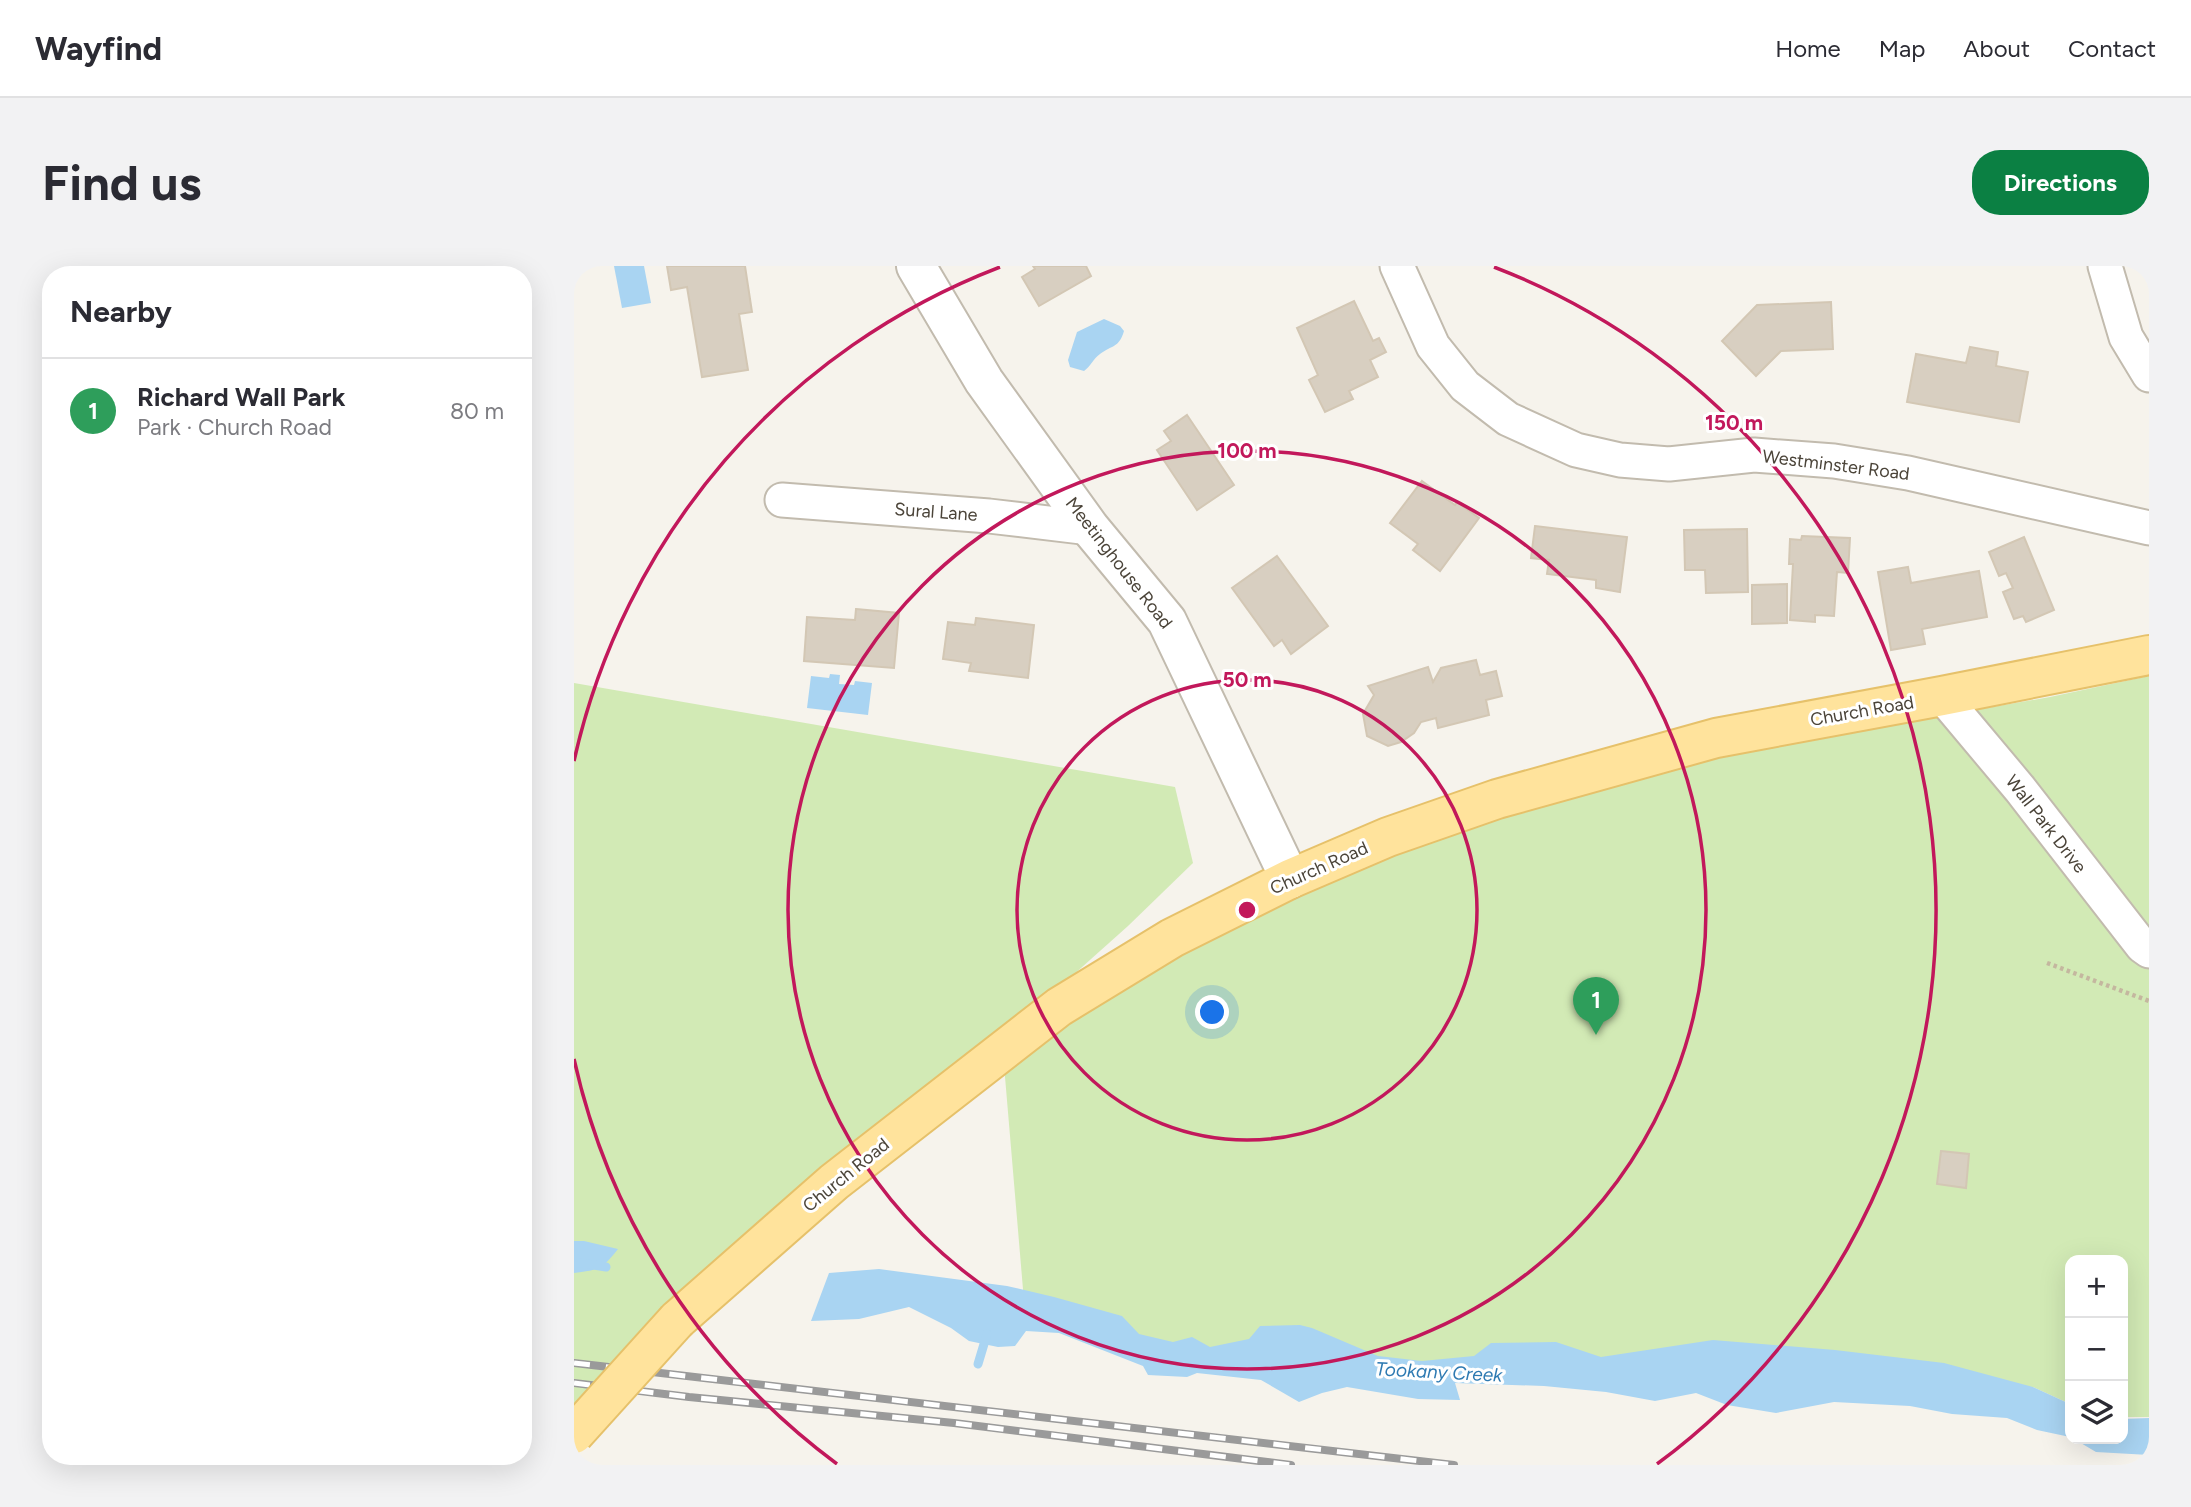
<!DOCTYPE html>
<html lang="en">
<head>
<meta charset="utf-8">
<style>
	:root { --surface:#fff; --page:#f2f2f3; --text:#2b2b33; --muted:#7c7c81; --line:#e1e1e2; --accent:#0b8043 }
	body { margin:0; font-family:Figtree,sans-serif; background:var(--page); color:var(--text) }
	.controls { position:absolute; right:21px; bottom:21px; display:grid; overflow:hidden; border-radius:14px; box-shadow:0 7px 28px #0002 }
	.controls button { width:63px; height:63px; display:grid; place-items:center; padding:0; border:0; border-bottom:2px solid var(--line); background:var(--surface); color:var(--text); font:35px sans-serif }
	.you { position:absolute; left:639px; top:747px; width:24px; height:24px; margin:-18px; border:5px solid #fff; border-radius:50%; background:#1a73e8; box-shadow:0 0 0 10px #1a73e833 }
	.badge { display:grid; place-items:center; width:46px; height:46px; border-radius:50%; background:var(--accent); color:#fff; font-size:23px; font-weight:700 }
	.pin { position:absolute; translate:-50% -58px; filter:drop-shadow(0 2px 4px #0008) }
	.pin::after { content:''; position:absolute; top:37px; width:24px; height:21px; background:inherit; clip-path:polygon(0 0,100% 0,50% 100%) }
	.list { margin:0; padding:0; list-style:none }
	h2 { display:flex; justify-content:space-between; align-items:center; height:91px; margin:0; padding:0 28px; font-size:30px }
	h2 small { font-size:23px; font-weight:400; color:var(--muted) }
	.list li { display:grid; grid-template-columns:46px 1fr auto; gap:21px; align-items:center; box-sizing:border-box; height:105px; padding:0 28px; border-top:2px solid var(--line) }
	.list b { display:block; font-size:26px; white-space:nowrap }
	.list p { margin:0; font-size:23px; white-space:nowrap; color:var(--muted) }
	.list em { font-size:23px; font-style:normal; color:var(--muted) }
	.icon { flex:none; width:38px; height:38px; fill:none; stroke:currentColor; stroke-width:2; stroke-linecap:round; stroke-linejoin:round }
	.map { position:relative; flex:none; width:1575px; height:1199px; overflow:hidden; border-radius:28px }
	header { display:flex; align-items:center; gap:42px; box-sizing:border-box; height:98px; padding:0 35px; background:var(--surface); border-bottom:2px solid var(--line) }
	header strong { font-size:33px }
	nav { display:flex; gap:38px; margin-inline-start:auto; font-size:24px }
	.intro { display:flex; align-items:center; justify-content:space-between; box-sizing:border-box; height:168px; padding:0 42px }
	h1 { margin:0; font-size:49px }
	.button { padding:18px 32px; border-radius:28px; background:var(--accent); color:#fff; font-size:24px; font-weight:700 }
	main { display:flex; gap:42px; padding:0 42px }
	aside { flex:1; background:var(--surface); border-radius:28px; box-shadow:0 7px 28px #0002 }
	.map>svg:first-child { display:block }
	.green { fill:#d2eab5 }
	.water { fill:#a9d4f2 }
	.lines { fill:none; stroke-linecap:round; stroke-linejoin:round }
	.stream { stroke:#a9d4f2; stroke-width:9 }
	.building { fill:#d8cfc1; stroke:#d3c7b4; stroke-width:2 }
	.minor-casing { stroke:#c2bbae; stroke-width:37 }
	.tertiary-casing { stroke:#c2bbae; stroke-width:42 }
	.primary-casing { stroke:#e6c16a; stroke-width:42 }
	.path { stroke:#c4b79f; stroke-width:4.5; stroke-dasharray:3.5 3.5; stroke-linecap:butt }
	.minor { stroke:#fff; stroke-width:33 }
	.tertiary { stroke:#fff; stroke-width:38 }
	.primary { stroke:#ffe39c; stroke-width:38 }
	.rail-casing { stroke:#9a9a9a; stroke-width:8 }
	.rail { stroke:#fff; stroke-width:5; stroke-dasharray:16; stroke-linecap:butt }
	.primary-bridge-casing { stroke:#e6c16a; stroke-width:42; stroke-linecap:butt }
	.primary-bridge { stroke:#ffe39c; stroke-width:38 }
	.ring { fill:none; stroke:#c2185b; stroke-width:3.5 }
	.labels { text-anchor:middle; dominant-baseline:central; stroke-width:6; stroke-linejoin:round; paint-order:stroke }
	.street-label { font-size:18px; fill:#4b4439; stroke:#fff }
	.water-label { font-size:19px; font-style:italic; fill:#2e7ab2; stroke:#fff }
	.centre { fill:#c2185b; stroke:#fff; stroke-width:3.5 }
	.ring-label { font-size:21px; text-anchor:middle; font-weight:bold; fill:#c2185b; stroke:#fff; stroke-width:6; stroke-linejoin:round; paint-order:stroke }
</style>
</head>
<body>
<header>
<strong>Wayfind</strong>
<nav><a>Home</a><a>Map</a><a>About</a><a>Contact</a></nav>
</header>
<div class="intro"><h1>Find us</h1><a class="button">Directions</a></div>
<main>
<aside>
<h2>Nearby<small></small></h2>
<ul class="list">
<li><span class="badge" style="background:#2e9e5b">1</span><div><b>Richard Wall Park</b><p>Park · Church Road</p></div><em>80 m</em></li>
</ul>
</aside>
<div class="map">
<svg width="1575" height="1199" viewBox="0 0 1575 1199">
	<rect width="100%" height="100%" fill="#f6f3ec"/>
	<!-- green -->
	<g class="green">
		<path d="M1575,410V1151H1549V994H1496V1138L1459,1121L887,1101L566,1076L450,1035L430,799L510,740L613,683L779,604L983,530L1206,478L1476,431Z"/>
		<path d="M0,417L601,521L619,597L554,660L0,1155Z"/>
	</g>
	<!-- water -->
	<g class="water">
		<path d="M40,0H70L77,37L48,42Z"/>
		<path d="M530,53L546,60L550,65C545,82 538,79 526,88C519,93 517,100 510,105L496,101L494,94L503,66Z"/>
		<path d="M256,408L266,409L265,418L280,419L281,415L298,417L294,449L233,442L237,410L255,412Z"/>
		<path d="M0,975H10L44,983C28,1003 25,1004 0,1007Z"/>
		<path d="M305,1003L433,1020L480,1031L548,1050L565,1068L599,1076L618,1071L636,1081L675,1073L686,1060L726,1059L738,1062L804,1090L848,1095L900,1090L917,1077L982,1076L1027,1091L1139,1074L1261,1084L1370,1097L1459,1121L1496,1138V1171L1463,1164L1433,1152L1378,1148L1336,1140L1260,1136L1202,1147L1153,1139L1122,1127L1081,1135L1032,1126L970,1120L881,1117L886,1134L844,1133L773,1121L748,1127L725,1136L687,1114L623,1107L613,1111L574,1109L569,1100L485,1067L452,1065L441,1080L424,1081L395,1075L377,1062L335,1041L285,1053L237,1055L255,1007Z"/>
		<path d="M1575,1152V1189L1522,1186L1500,1173H1549V1153Z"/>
	</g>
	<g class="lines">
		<!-- stream -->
		<g class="stream">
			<path d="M0,996L32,1001"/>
			<path d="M404,1098L413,1068"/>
		</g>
	</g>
	<!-- building -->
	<g class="building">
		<path d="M93,0H171L178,46L165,48L174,104L128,111L113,21L97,24Z"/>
		<path d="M459,0H512L517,10L465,40L448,11L461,3Z"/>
		<path d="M780,35L799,75L805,72L812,86L796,94L804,111L775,125L779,133L751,146L735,114L744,109L723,62Z"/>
		<path d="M1257,36L1259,83L1207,85L1182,110L1148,75L1183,39Z"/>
		<path d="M1396,81L1424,86L1422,100L1454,106L1445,156L1333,136L1342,88L1392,97Z"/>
		<path d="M613,149L660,219L623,244L583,184L597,175L590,165Z"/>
		<path d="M848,215L881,239L883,236L905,252L866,305L839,284L844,278L816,257Z"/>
		<path d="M961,260L1053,271L1046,326L1022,322V314L973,308L975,294L957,292Z"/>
		<path d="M1173,263L1174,326L1132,327L1131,304H1111L1110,264Z"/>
		<path d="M1228,270L1276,272L1274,307L1263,306L1260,350L1241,349V356L1216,354L1219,298H1215L1216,273L1227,274Z"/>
		<path d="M1450,271L1480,344L1452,356L1449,350L1440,353L1429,326L1439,322L1432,307L1425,310L1415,286Z"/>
		<path d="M703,290L754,360L717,388L708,374L700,380L658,322Z"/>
		<path d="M1334,301L1337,317L1405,305L1413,351L1348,363L1351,378L1317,384L1304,306Z"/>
		<path d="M1213,318V357L1178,358V319Z"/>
		<path d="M282,343L325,347L320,402L230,395L233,351L281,354Z"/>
		<path d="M402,352L460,359L454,412L395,405L397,397L369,393L374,356L401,359Z"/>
		<path d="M902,394L906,409L922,405L928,430L912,434L915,449L864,462L862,452L847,456L840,467L827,476L814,480L793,470L789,448L800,429L794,420L854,401L859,416L867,402Z"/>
		<path d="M1367,885L1395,888L1392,922L1363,918Z"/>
	</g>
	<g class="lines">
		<defs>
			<g id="minor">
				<path d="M823,0L859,80L891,120L934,153L1002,184L1046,194L1095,198L1180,189L1260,195L1334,207L1575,262"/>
				<path d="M1531,0L1552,71L1575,109"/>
				<path d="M208,234L415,250L516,262"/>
				<path d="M1368,430L1446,523L1568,680L1575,685"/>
			</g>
			<path id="tertiary" d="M342,0L410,115L516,262L593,355L716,613"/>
			<path id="primary" d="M103,1054L260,916L485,741L598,672L716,613L814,571L923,533L1142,472L1368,430L1575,389"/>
		</defs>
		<!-- minor casing -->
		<use href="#minor" class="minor-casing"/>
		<!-- tertiary casing -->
		<use href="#tertiary" class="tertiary-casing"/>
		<!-- primary casing -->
		<use href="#primary" class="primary-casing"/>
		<!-- path -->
		<path class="path" d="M1473,697L1575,735"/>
		<!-- minor -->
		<use href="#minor" class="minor"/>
		<!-- tertiary -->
		<use href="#tertiary" class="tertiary"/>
		<!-- primary -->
		<use href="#primary" class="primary"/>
		<defs>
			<g id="rail">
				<path d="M0,1097L880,1199"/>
				<path d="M0,1117L115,1131L380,1157L717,1199"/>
			</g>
		</defs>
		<!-- rail casing -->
		<use href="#rail" class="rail-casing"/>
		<!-- rail -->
		<use href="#rail" class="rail"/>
		<defs>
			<path id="primary-bridge" d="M0,1168L103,1054"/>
		</defs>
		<!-- primary-bridge casing -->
		<use href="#primary-bridge" class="primary-bridge-casing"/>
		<!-- primary-bridge -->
		<use href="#primary-bridge" class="primary-bridge"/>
	</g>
	<!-- distance rings -->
	<g class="ring">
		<circle cx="673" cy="644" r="230"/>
		<circle cx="673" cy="644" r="459"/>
		<path d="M263 1198A689 689 0 0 1 0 793M0 495A689 689 0 0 1 426 1M920 1A689 689 0 0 1 1083 1198"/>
	</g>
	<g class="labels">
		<!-- street labels -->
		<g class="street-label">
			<text transform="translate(1262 199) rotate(7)">Westminster Road</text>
			<text transform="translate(362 246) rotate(4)">Sural Lane</text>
			<text transform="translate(545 297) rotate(52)">Meetinghouse Road</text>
			<text transform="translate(1288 445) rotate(-10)">Church Road</text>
			<text transform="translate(1472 558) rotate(52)">Wall Park Drive</text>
			<text transform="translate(745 602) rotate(-24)">Church Road</text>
			<text transform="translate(272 909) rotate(-39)">Church Road</text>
		</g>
		<!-- water labels -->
		<g class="water-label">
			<text transform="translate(865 1106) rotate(3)">Tookany Creek</text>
		</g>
	</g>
	<circle cx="673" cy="644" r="10" class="centre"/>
	<g class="ring-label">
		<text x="1160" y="164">150 m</text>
		<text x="673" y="192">100 m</text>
		<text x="673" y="421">50 m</text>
	</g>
</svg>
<div class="controls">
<button>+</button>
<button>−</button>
<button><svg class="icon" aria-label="layers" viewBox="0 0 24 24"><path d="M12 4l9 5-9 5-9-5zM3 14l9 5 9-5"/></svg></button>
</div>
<div class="you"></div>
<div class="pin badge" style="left:1022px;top:769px;background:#2e9e5b">1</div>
</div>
</main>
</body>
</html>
